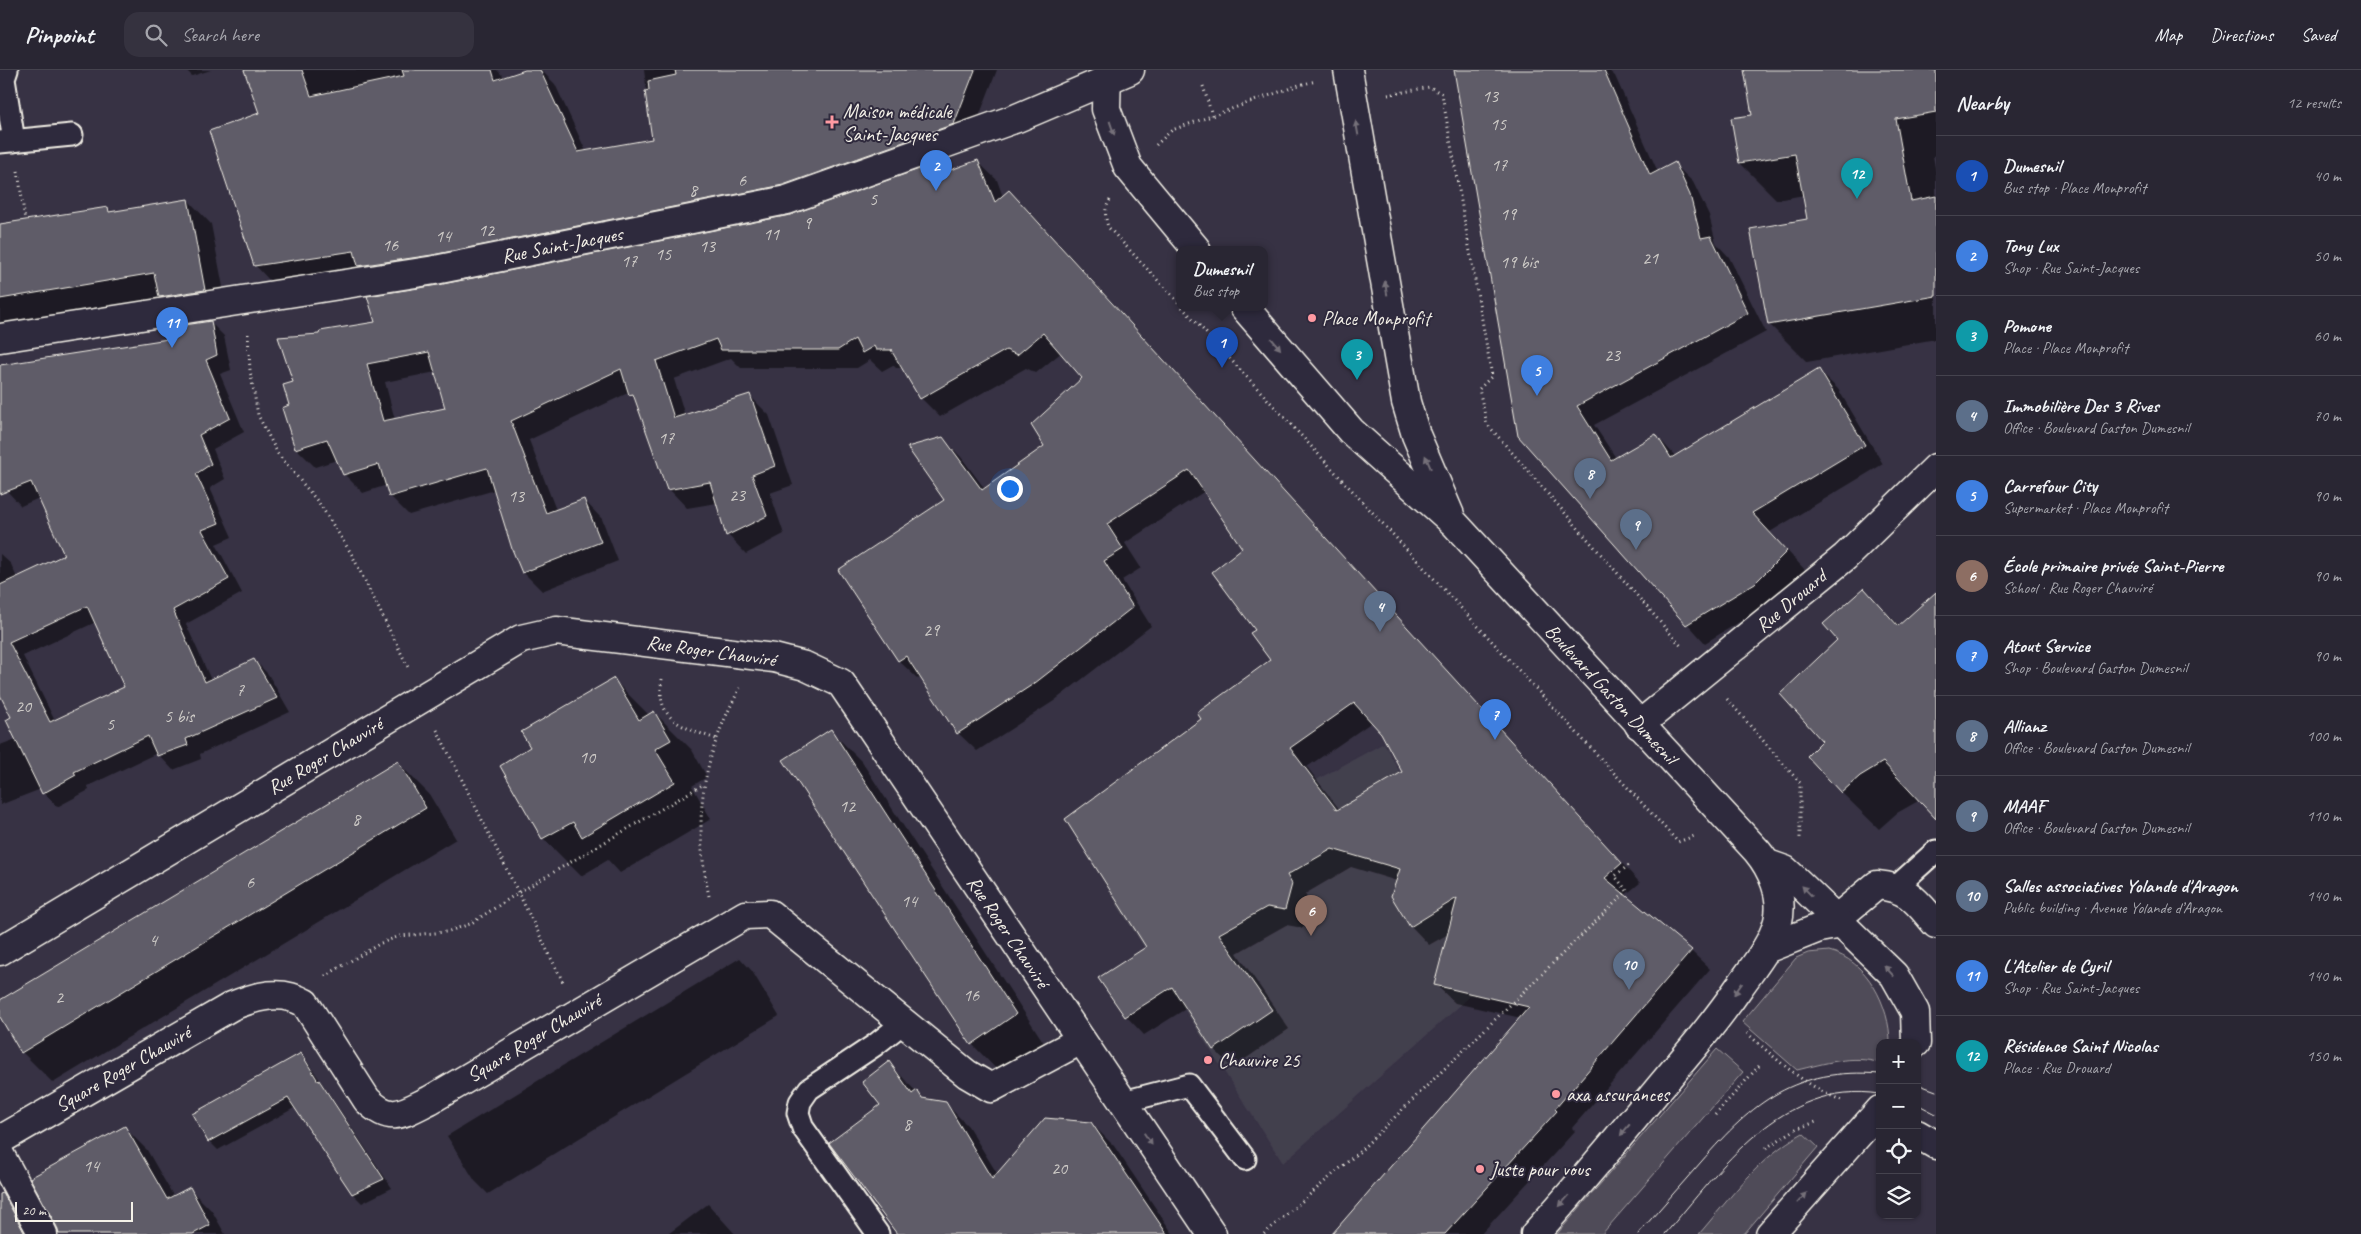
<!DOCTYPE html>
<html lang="en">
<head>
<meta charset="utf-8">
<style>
	:root { --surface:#292633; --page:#35323f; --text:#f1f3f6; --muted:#a5a5ac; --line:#45434e; --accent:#95b2f1 }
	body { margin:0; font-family:Caveat,sans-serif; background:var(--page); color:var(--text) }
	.controls { position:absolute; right:15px; bottom:15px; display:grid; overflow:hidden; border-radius:10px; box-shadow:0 1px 4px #0004 }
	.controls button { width:45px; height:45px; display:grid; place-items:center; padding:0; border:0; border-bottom:1px solid var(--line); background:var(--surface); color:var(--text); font:25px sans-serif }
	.scale { position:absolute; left:15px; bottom:12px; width:118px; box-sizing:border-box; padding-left:5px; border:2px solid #f4f1e8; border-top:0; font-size:14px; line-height:18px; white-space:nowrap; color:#f4f1e8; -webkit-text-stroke:4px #2f2a3d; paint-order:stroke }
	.you { position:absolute; left:1009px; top:418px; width:18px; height:18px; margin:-12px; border:4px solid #fff; border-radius:50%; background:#1a73e8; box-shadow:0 0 0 8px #1a73e833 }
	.badge { display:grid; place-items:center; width:32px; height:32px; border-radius:50%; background:var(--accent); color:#fff; font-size:16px; font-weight:700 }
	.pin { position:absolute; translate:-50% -41px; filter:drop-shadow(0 1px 2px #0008) }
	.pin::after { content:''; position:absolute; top:26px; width:18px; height:15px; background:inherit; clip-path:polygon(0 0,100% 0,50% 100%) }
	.popup { position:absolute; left:1176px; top:176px; width:92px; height:65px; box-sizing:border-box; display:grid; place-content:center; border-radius:10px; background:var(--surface); filter:drop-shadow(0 1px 4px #0005); font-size:16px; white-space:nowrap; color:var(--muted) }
	.popup b { font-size:19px; color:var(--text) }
	.popup::after { content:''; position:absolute; left:50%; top:100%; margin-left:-10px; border:10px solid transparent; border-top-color:var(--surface) }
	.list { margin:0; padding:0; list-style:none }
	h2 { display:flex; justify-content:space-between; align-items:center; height:65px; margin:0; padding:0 20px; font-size:21px }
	h2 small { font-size:16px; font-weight:400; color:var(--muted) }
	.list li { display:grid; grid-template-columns:32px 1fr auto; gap:15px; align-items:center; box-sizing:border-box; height:80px; padding:0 20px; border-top:1px solid var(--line) }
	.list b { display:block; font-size:19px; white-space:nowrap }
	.list p { margin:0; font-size:16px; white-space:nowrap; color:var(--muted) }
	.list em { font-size:16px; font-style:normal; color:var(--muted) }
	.icon { flex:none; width:28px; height:28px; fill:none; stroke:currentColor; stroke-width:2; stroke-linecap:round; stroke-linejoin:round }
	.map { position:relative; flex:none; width:1936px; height:1164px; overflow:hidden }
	header { display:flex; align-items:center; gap:30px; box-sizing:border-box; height:70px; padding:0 25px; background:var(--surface); border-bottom:1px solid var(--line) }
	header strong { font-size:24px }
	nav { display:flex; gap:28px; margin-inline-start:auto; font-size:18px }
	.search { width:350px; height:45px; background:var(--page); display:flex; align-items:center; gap:12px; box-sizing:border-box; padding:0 18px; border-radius:15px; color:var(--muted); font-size:19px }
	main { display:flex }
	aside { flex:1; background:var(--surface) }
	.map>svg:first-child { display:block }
	.built { fill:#433f4e }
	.green { fill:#504b59; stroke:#a29ea0 }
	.shadow { fill:#0007; fill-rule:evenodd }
	.building { fill:#5f5c67; stroke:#f4f1e8; fill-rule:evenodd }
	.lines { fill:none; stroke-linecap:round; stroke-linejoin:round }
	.service-casing { stroke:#f4f1e8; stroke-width:25 }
	.minor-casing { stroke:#f4f1e8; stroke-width:31 }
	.secondary-casing { stroke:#f4f1e8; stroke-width:31 }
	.path { stroke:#f4f1e8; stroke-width:3; stroke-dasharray:1 4; stroke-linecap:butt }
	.service { stroke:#2f2a3d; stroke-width:21 }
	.minor { stroke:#2f2a3d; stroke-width:28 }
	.secondary { stroke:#2f2a3d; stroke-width:28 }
	.tram { stroke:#f4f1e8; stroke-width:1 }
	.oneway { fill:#747079 }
	.poi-dot { fill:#ff9aa2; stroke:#2f2a3d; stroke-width:2 }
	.labels { text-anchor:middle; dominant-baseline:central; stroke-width:4; stroke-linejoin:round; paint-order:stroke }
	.number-label { font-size:18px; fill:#cfccc8 }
	.poi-label { font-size:20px; fill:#f4f1e8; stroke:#2f2a3d; text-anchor:start }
	.street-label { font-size:20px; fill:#f4f1e8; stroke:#2f2a3d }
</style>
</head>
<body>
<header>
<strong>Pinpoint</strong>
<div class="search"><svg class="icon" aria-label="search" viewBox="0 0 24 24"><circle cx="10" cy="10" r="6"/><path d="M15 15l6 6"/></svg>Search here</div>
<nav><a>Map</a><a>Directions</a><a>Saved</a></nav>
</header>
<main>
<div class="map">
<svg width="1936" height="1164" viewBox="0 0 1936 1164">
	<rect width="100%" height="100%" fill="#373244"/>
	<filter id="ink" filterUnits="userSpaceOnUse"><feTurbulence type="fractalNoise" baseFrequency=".02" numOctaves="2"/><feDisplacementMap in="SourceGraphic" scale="10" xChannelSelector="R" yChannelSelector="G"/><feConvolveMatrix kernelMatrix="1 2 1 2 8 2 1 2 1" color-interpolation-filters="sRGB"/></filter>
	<g filter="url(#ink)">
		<!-- built -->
		<path class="built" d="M1384,673L1461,814L1501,899L1283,1093L1115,832L1254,744Z"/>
		<!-- green -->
		<g class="green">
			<path d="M1829,881C1867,890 1890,936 1890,973H1880V993C1853,984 1823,994 1797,1000L1742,952L1796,888L1808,883Z"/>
			<path d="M1717,979L1743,1002L1602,1164H1557Z"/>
			<path d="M1803,1063L1818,1077L1744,1164H1699C1731,1127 1759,1087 1803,1063Z"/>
		</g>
		<!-- shadow -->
		<g class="shadow">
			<path d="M186,0H211L192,6Z"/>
			<path d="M245,0H497L504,7L529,0H541L555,14L625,166L272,213L255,195L260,44Z"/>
			<path d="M644,0H997L970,70L638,162L622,146L653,70Z"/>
			<path d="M1455,0H1608L1615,6L1658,102L1674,94L1693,112L1709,145L1716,173L1729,187L1766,262L1594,355L1616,388L1656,365L1676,387L1819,301L1838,319L1883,394L1770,462L1805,500L1774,531L1705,573L1519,366Z"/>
			<path d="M1745,0H1936V85L1933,86L1936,103V269L1807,292L1769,254L1808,150L1804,125L1777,130L1740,93L1754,46Z"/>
			<path d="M978,92L997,110L1003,127L1009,122L1028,140L1640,813L1624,826L1691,881L1710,899L1572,1058L1575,1061L1481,1164H1334L1521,948L1455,933L1436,915L1450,863L1429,875L1411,856L1397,811L1351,797L1305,824L1310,833L1303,858L1286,855L1237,883L1289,959L1232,998L1214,979L1187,938L1144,965L1126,946L1148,877L1203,650L1271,590L1257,561L1244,478L1205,421L1125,473L1141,498L1122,510L1151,556L1054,631L977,681L958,663L921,607L918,609L899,591L840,501L946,430L942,368L961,387L985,419L1046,376L1084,308L1062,282L1036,303L1026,298L940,347L921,328L903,298H896L893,295L882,301L870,290L857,298H741L731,288L674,309L685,346L750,326L769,345L793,415L770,423L784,464L746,484L728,465L717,433L687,438L669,419L636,330L630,322L529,370L556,440L584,430L602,449L618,491L542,521L523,502L495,420L409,445L390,426L387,415L363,423L344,404L337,390L315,397L296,378L290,336L295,313L320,265L376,253L438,217L792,146L939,94L948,103ZM436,302L446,339L395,350L385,312ZM1372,652L1382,662L1404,702L1340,740L1307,697Z"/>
			<path d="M188,130L211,154L228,243L183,250L162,229L0,255V155L108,138L112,143Z"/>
			<path d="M210,252L224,266L231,300L220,304L244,362L213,379L225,409L210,418L232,467L216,474L242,523L186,554L211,610L254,590L268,604L290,642L200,684L201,689L173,700L157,683L88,716L89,720L57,737L41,719L0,735V675L16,669L13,648L0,622V484L11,494L17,508L66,486L39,428L21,436L7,421L0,408V298L169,270ZM96,552L126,617L55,651L23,586Z"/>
			<path d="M1864,520L1900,556L1936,524V747L1920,730L1897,743L1879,759L1841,722L1824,671L1839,570Z"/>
			<path d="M614,610L649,645L654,642L692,680L707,707L692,716L711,749L620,803L608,790L581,806L543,768L501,696L532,678Z"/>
			<path d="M831,661L862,692L1046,976L1002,1005L972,974Z"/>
			<path d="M398,693L429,724L456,769L53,1013L22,982L0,944V932Z"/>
			<path d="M740,888L752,901L779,946L488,1124L475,1111L447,1066Z"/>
			<path d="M301,985L309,994L392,1118L362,1133L353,1124L296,1037L218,1080L209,1071Z"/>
			<path d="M889,993L924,1030L945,1033L968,1056L998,1105L1091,1053L1114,1076L1173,1164H899L881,1035Z"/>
			<path d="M125,1058L147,1080L174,1127L190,1119L212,1141L225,1164H60Z"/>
			<path d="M2,1124L25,1146L34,1164H0V1125Z"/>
			<path d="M708,1134L735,1164H668Z"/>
		</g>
		<!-- building -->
		<g class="building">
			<path d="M244,0H302L311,26L404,6L402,0H492L495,10L525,0H540L578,82L652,69L645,21L649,20L648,11L676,5L675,0H975L954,54L783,115L432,185L358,196L354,181L254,196L209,61L259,43Z"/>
			<path d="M1454,0H1604L1650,105L1675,92L1690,125L1701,168L1711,166L1748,243L1577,336L1611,390L1656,364L1671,388L1819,299L1865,375L1752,443L1787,481L1755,513L1686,555L1518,366Z"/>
			<path d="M1744,0H1936V42L1896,49L1911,131L1936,126V226L1768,255L1750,159L1807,149L1795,84L1739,93L1731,48L1752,45Z"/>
			<path d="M978,90L995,132L1009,120L1622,793L1605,808L1692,880L1555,1039L1557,1041L1445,1164H1332L1529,937L1434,915L1457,828L1410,857L1391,826L1400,799L1332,779L1287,805L1292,814L1285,840L1267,837L1219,864L1272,940L1213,980L1172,917L1125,947L1098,908L1146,877L1065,749L1201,649L1197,643L1270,590L1250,563L1255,560L1212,502L1242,478L1189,400L1107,454L1123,479L1104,491L1133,537L1035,613L957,664L906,586L898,591L838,500L944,430L907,377L943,367L982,420L1044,376L1031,355L1082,308L1043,263L1017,285L1006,280L920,329L891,280H893H876L874,276L862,283L855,269L838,280H721L716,269L656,291L674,348L750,324L775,396L752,405L767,446L726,466L710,412L667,420L633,324L629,325L621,299L511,351L546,443L584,429L601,472L522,503L512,479L487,398L389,427L379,394L343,405L327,369L295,379L282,338L289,335L283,315L293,312L278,267L319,264L320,261L375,252L367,226L438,215L790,145L939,92L934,106ZM429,282L445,338L383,351L367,294ZM1354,633L1381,663L1402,702L1337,740L1290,678Z"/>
			<path d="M188,129L205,220L159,227L154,203L0,229V154L108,137L109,142Z"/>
			<path d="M211,251L217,285L206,290L230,348L199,365L211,394L196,404L219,453L202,460L229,509L173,540L205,612L254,589L277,628L186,669L188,675L157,686L148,666L74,702L76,705L42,724L6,650L11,647L0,625V515L64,485L31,412L0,424V295L168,269L165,258ZM87,536L124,617L50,652L9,572Z"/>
			<path d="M1864,518L1898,556L1936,522V749L1883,692L1860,706L1841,723L1807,686L1822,671L1780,624L1837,570L1823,554Z"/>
			<path d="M614,608L639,650L654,641L671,670L655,679L675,712L582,767L573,752L542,769L500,696L530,677L521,662Z"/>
			<path d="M831,659L1016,944L971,975L783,690Z"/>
			<path d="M398,691L426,738L21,983L0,947V930Z"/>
			<path d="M301,983L318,1011L319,1010L384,1109L352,1124L288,1028L208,1072L192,1044Z"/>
			<path d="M889,991L912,1024L917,1020L922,1028L946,1032L992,1109L1045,1048L1091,1052L1167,1164H897L829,1073L880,1035L862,1012Z"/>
			<path d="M125,1056L167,1129L190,1117L210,1155L193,1164H59L57,1157L30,1108Z"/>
			<path d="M3,1123L25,1164H0V1124Z"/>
		</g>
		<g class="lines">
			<defs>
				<g id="service">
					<path d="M7,0L4,9L14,71"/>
					<path d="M0,72L72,65"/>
					<path d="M1896,817L1936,781"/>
					<path d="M1123,1032L1189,1015L1245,1089"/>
					<path d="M878,1164L803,1058L798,1043L800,1032L809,1019L875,975L903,953"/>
				</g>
				<g id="minor">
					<path d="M0,268L435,200L787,130L1017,48L1130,0"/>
					<path d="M1639,655L1845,487L1936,398"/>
					<path d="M1835,850L1877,815C1909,818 1916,831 1936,854"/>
					<path d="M0,881L521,569L556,561L774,588L805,596L841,613L1212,1164"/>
					<path d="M1917,1064L1936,1075"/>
					<path d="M0,1070L232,936C257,926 281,919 305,933L367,1030C391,1054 403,1043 430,1030L745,845L770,844L967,1004L991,1018L1081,970"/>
					<path d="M0,1085L43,1164"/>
				</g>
				<g id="secondary">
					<path d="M1107,0L1106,39L1128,97L1196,179"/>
					<path d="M1348,0L1406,332L1416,365L1450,445"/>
					<path d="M1244,237L1351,361L1454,453L1757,781C1772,799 1784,826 1778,851C1772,875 1754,896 1740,916C1716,951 1688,984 1660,1017C1619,1067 1578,1116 1535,1164"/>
					<path d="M1768,794L1785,800L1799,813L1894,905L1915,942L1916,973"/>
					<path d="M1766,879L1819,858L1841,854"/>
					<path d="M1770,1164L1880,1040"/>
				</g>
			</defs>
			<!-- service casing -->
			<use href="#service" class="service-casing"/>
			<!-- minor casing -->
			<use href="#minor" class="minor-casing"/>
			<!-- secondary casing -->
			<use href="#secondary" class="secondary-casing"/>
			<!-- path -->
			<g class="path">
				<path d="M1203,16L1212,45"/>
				<path d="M1388,25L1430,17L1442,24L1492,306L1479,319L1487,354L1682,577"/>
				<path d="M1156,75L1172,60L1299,15L1316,11"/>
				<path d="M18,101L25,150"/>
				<path d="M1110,130C1104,139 1105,146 1108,157L1180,234"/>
				<path d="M1182,237L1678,772L1697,765"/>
				<path d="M248,264L250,300L258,345L278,384L319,433L351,483L408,597"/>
				<path d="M662,609C655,651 683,657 716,669"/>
				<path d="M1727,629L1800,713V770"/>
				<path d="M437,660L563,912"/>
				<path d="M709,826C692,747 702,688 740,618"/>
				<path d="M325,906L381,873L400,866L446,862L470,854L518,823L704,714"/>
				<path d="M1747,963C1776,989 1807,1018 1844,1031"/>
				<path d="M1715,1045L1759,996"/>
				<path d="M1766,1078L1796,1059L1819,1051"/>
				<path d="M1264,1164L1359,1082L1627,821L1615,806L1629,795"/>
			</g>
			<!-- service -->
			<use href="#service" class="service"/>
			<!-- minor -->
			<use href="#minor" class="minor"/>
			<!-- secondary -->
			<use href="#secondary" class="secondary"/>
			<!-- tram -->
			<g class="tram">
				<path d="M1917,1014L1936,1021"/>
				<path d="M1917,1034L1936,1044"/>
				<path d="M1638,1164C1659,1140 1680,1116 1701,1092C1753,1032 1795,997 1880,1004"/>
				<path d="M1665,1164C1721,1099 1781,1009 1880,1024"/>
			</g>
		</g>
		<!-- one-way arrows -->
		<defs><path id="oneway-solid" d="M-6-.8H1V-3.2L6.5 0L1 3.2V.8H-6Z" transform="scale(1.25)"/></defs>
		<g class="oneway">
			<use href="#oneway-solid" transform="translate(1112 58) rotate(71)"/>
			<use href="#oneway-solid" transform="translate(1357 58) rotate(-100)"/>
			<use href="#oneway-solid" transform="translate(1386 218) rotate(-100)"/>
			<use href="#oneway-solid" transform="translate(1276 274) rotate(50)"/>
			<use href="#oneway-solid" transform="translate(1428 392) rotate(-113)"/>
			<use href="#oneway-solid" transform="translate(1807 821) rotate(-134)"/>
			<use href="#oneway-solid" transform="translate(1889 901) rotate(-133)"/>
			<use href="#oneway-solid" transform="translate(1738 919) rotate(125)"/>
			<use href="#oneway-solid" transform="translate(1625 1060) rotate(130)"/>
			<use href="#oneway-solid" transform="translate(1148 1069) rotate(56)"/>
			<use href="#oneway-solid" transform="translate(1802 1128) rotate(-48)"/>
			<use href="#oneway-solid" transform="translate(1564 1131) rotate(131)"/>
		</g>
	</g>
	<!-- markers -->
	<g class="poi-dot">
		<path d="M829.5 44.5h5v5h5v5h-5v5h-5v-5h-5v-5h5z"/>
		<circle cx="1312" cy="248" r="5"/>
		<circle cx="1208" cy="990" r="5"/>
		<circle cx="1556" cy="1024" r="5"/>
		<circle cx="1480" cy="1099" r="5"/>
	</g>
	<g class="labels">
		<!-- number labels -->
		<g class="number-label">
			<text x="1490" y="26">13</text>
			<text x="1498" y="54">15</text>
			<text x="1499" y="95">17</text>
			<text x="742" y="110">6</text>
			<text x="693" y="120">8</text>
			<text x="873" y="129">5</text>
			<text x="1508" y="144">19</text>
			<text x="807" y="153">9</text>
			<text x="486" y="160">12</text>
			<text x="771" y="164">11</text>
			<text x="443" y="166">14</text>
			<text x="390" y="175">16</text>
			<text x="707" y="176">13</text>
			<text x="663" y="184">15</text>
			<text x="1650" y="188">21</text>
			<text x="629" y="191">17</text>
			<text x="1519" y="192">19 bis</text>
			<text x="1612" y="285">23</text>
			<text x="666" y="368">17</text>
			<text x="737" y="425">23</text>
			<text x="516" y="426">13</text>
			<text x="931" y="560">29</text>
			<text x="240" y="620">7</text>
			<text x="23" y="636">20</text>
			<text x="179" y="646">5 bis</text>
			<text x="110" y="654">5</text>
			<text x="587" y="687">10</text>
			<text x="847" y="736">12</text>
			<text x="356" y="749">8</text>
			<text x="250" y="812">6</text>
			<text x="909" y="831">14</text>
			<text x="153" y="870">4</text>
			<text x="971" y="925">16</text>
			<text x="59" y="927">2</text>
			<text x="907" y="1054">8</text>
			<text x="91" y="1096">14</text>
			<text x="1059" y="1098">20</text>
		</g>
		<!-- poi labels -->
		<g class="poi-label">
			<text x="843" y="41">Maison médicale<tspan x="843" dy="23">Saint-Jacques</tspan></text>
			<text x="1322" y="248">Place Monprofit</text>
			<text x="1218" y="990">Chauvire 25</text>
			<text x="1566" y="1024">axa assurances</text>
			<text x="1490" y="1099">Juste pour vous</text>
		</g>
		<!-- street labels -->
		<g class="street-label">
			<text transform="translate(562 175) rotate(-11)">Rue Saint-Jacques</text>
			<text transform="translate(1791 531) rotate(-40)">Rue Drouard</text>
			<text transform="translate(711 581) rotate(8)">Rue Roger Chauviré</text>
			<text transform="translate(1611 624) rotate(47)">Boulevard Gaston Dumesnil</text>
			<text transform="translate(325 686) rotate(-31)">Rue Roger Chauviré</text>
			<text transform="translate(1008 862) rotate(56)">Rue Roger Chauviré</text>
			<text transform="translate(534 968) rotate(-31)">Square Roger Chauviré</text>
			<text transform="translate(123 999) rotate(-30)">Square Roger Chauviré</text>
		</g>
	</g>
</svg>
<div class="controls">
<button>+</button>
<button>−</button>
<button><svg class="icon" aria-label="locate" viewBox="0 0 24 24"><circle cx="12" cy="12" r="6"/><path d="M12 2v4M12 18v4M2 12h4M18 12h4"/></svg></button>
<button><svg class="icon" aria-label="layers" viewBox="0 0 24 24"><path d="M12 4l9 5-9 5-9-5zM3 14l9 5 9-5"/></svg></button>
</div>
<div class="scale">20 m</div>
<div class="you"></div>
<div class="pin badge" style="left:1222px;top:298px;background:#1a4fb4">1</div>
<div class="popup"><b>Dumesnil</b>Bus stop</div>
<div class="pin badge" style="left:936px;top:121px;background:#3f7fe0">2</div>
<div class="pin badge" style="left:1357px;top:310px;background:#0f9aa8">3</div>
<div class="pin badge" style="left:1380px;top:562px;background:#5c6f8a">4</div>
<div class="pin badge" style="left:1537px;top:326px;background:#3f7fe0">5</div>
<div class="pin badge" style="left:1311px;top:866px;background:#8d6e63">6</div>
<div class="pin badge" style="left:1495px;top:670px;background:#3f7fe0">7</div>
<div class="pin badge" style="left:1590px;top:429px;background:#5c6f8a">8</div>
<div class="pin badge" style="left:1636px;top:480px;background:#5c6f8a">9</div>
<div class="pin badge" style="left:1629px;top:920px;background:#5c6f8a">10</div>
<div class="pin badge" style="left:172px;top:278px;background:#3f7fe0">11</div>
<div class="pin badge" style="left:1857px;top:129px;background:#0f9aa8">12</div>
</div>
<aside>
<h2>Nearby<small>12 results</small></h2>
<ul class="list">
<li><span class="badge" style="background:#1a4fb4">1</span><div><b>Dumesnil</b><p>Bus stop · Place Monprofit</p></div><em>40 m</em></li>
<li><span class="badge" style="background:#3f7fe0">2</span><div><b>Tony Lux</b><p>Shop · Rue Saint-Jacques</p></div><em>50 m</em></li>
<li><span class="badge" style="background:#0f9aa8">3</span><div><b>Pomone</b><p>Place · Place Monprofit</p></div><em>60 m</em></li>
<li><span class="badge" style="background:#5c6f8a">4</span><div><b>Immobilière Des 3 Rives</b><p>Office · Boulevard Gaston Dumesnil</p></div><em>70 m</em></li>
<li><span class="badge" style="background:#3f7fe0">5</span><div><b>Carrefour City</b><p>Supermarket · Place Monprofit</p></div><em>90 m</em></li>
<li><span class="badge" style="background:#8d6e63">6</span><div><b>École primaire privée Saint-Pierre</b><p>School · Rue Roger Chauviré</p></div><em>90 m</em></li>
<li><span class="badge" style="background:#3f7fe0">7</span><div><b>Atout Service</b><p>Shop · Boulevard Gaston Dumesnil</p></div><em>90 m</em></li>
<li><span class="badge" style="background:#5c6f8a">8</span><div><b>Allianz</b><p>Office · Boulevard Gaston Dumesnil</p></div><em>100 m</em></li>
<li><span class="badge" style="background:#5c6f8a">9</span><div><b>MAAF</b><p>Office · Boulevard Gaston Dumesnil</p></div><em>110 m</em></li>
<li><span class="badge" style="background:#5c6f8a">10</span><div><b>Salles associatives Yolande d'Aragon</b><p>Public building · Avenue Yolande d’Aragon</p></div><em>140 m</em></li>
<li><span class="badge" style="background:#3f7fe0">11</span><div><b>L'Atelier de Cyril</b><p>Shop · Rue Saint-Jacques</p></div><em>140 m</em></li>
<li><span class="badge" style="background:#0f9aa8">12</span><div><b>Résidence Saint Nicolas</b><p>Place · Rue Drouard</p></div><em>150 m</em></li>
</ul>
</aside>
</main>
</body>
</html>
